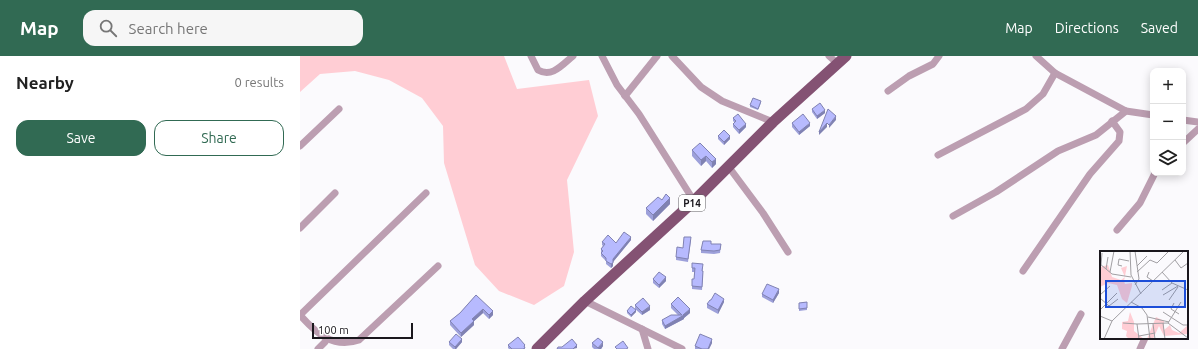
<!DOCTYPE html>
<html lang="en">
<head>
<meta charset="utf-8">
<style>
	:root { --surface:#fff; --page:#f6f6f6; --text:#222; --muted:#767676; --line:#e0e0e0; --accent:#316a53 }
	body { margin:0; font-family:Ubuntu,sans-serif; background:var(--page); color:var(--text) }
	.controls { position:absolute; right:12px; top:12px; display:grid; overflow:hidden; border-radius:8px; box-shadow:0 2px 10px #0003 }
	.controls button { width:36px; height:36px; display:grid; place-items:center; padding:0; border:0; border-bottom:1px solid var(--line); background:var(--surface); color:var(--text); font:20px sans-serif }
	.scale { position:absolute; left:12px; bottom:10px; width:101px; box-sizing:border-box; padding-left:4px; border:2px solid #1a171d; border-top:0; font-size:11px; line-height:14px; white-space:nowrap; color:#1a171d; -webkit-text-stroke:3px #fff; paint-order:stroke }
	.list { margin:0; padding:0; list-style:none }
	h2 { display:flex; justify-content:space-between; align-items:center; height:52px; margin:0; padding:0 16px; font-size:17px }
	h2 small { font-size:13px; font-weight:400; color:var(--muted) }
	.actions { display:flex; gap:8px; padding:12px 16px }
	.actions a { flex:1; padding:9px 0; border:1px solid var(--accent); border-radius:12px; text-align:center; font-size:14px; color:var(--accent) }
	.actions .main { background:var(--accent); color:#fff }
	.icon { flex:none; width:22px; height:22px; fill:none; stroke:currentColor; stroke-width:2; stroke-linecap:round; stroke-linejoin:round }
	.map { position:relative; flex:none; width:898px; height:293px; overflow:hidden }
	header { display:flex; align-items:center; gap:24px; box-sizing:border-box; height:56px; padding:0 20px; background:var(--accent); color:#fff }
	header strong { font-size:19px }
	nav { display:flex; gap:22px; margin-inline-start:auto; font-size:14px }
	.search { width:280px; height:36px; background:var(--page); display:flex; align-items:center; gap:10px; box-sizing:border-box; padding:0 14px; border-radius:12px; color:var(--muted); font-size:15px }
	main { display:flex }
	aside { flex:1; background:var(--surface) }
	.map>svg:first-child { display:block }
	.green { fill:#ffcdd4 }
	.lines { fill:none; stroke-linecap:round; stroke-linejoin:round }
	.street { stroke:#bc9eb1; stroke-width:7 }
	.primary { stroke:#845273; stroke-width:11 }
	.wall { fill:#9da0da }
	.shaded-wall { fill:#8082b2 }
	.building { fill:#b7bafe; stroke:#8082b2 }
	.labels { text-anchor:middle; dominant-baseline:central; stroke-width:3; stroke-linejoin:round; paint-order:stroke }
	.shield { fill:#fff; stroke:#5f5d61; stroke-width:1 }
	.shield-label { font-size:10px; font-weight:bold; fill:#1a171d }
	.inset-road { fill:none; stroke:#a19fa3; stroke-width:1 }
	.view { fill:#1d4ed8; fill-opacity:0.15; stroke:#1d4ed8; stroke-width:2 }
	.inset-edge { fill:none; stroke:#1a171d; stroke-width:2 }
</style>
</head>
<body>
<header>
<strong>Map</strong>
<div class="search"><svg class="icon" aria-label="search" viewBox="0 0 24 24"><circle cx="10" cy="10" r="6"/><path d="M15 15l6 6"/></svg>Search here</div>
<nav><a>Map</a><a>Directions</a><a>Saved</a></nav>
</header>
<main>
<aside>
<h2>Nearby<small>0 results</small></h2>
<ul class="list">
</ul>
<div class="actions"><a class="main">Save</a><a>Share</a></div>
</aside>
<div class="map">
<svg width="898" height="293" viewBox="0 0 898 293">
	<rect width="100%" height="100%" fill="#fbfafd"/>
	<!-- green -->
	<path class="green" d="M0,0H204L217,33L289,24L298,60L267,124L274,196L264,230L234,249L199,235L175,209L144,107L143,70L122,42L89,24L55,15L20,18L0,36Z"/>
	<g class="lines">
		<!-- street -->
		<g class="street">
			<path d="M231,0L238,14C252,22 262,9 273,0"/>
			<path d="M302,0L317,29L339,58L394,145"/>
			<path d="M372,0L401,31L422,45L473,66"/>
			<path d="M529,0L538,8"/>
			<path d="M736,0L755,17L826,55L853,59"/>
			<path d="M588,35L609,20L633,8L639,0"/>
			<path d="M325,40L357,0"/>
			<path d="M883,64L898,66"/>
			<path d="M883,87L898,73"/>
			<path d="M0,90L39,53"/>
			<path d="M638,99L726,53L743,38L755,17"/>
			<path d="M428,110L463,157L488,196"/>
			<path d="M653,160L696,136L758,95L796,79L826,55"/>
			<path d="M0,172L35,137"/>
			<path d="M817,174L840,147L855,117"/>
			<path d="M723,215L790,118L819,85L820,76L812,65"/>
			<path d="M285,245L382,293"/>
			<path d="M0,259C16,277 33,293 59,284L138,210"/>
			<path d="M0,259L126,137"/>
			<path d="M342,273L348,293"/>
			<path d="M18,293L25,286"/>
			<path d="M762,293L781,258"/>
			<path d="M840,293L845,282"/>
		</g>
		<!-- primary -->
		<path class="primary" d="M237,293L285,245L394,145L473,66L546,0"/>
	</g>
	<!-- wall -->
	<g class="wall">
		<path d="M461,47L458,54L450,51V49Z"/>
		<path d="M512,53L525,57L517,63L512,56Z"/>
		<path d="M433,62L446,71L439,78L433,71V68L435,67L433,65Z"/>
		<path d="M492,67L510,70L499,79L492,71Z"/>
		<path d="M418,80L430,83L424,89L418,83Z"/>
		<path d="M392,94L416,103V108L412,112L406,105L401,110L392,100Z"/>
		<path d="M362,144L370,148L353,165L346,158V152Z"/>
		<path d="M331,184L313,206V210L311,212L306,208V205L301,200V193L303,190L302,189V186L316,187Z"/>
		<path d="M391,184L388,206L376,204V201L383,192Z"/>
		<path d="M421,188L420,197L414,198L401,197V194Z"/>
		<path d="M392,212H403L402,215L403,219L402,234L392,233V223H394V216H392Z"/>
		<path d="M353,223L366,225L359,232L353,227Z"/>
		<path d="M479,237L473,247L462,241V238Z"/>
		<path d="M176,239L193,259L189,263L183,257L174,265V269L161,281L150,269V265L160,257Z"/>
		<path d="M411,244L424,246L418,258L407,252V248Z"/>
		<path d="M507,246V254L499,255V247Z"/>
		<path d="M371,248L390,257L384,262V263L365,273L362,268V264L378,259L371,252Z"/>
		<path d="M335,249L350,254L342,259L335,253Z"/>
		<path d="M327,255L336,256L331,261L327,257Z"/>
		<path d="M149,286H162L156,293H153L149,289Z"/>
		<path d="M292,287L303,290L301,293H294L292,291Z"/>
		<path d="M412,287L409,293H395V290Z"/>
		<path d="M208,289H225V293H209L208,292Z"/>
	</g>
	<!-- shaded-wall -->
	<g class="shaded-wall">
		<path d="M525,54V57L517,63V60Z"/>
		<path d="M536,60V64L529,72V69Z"/>
		<path d="M510,67V70L499,79V76Z"/>
		<path d="M527,67V71L519,79V76Z"/>
		<path d="M446,68V71L439,78V74Z"/>
		<path d="M430,80V83L424,89V86Z"/>
		<path d="M406,100V105L401,110V104Z"/>
		<path d="M416,103V108L412,112V106Z"/>
		<path d="M370,142V148L353,165V159Z"/>
		<path d="M331,181V184L313,206V203Z"/>
		<path d="M313,207V210L311,212V208Z"/>
		<path d="M366,221V225L359,232V229Z"/>
		<path d="M479,233V237L473,247V244Z"/>
		<path d="M424,243V246L418,258V254Z"/>
		<path d="M350,250V254L342,259V256Z"/>
		<path d="M183,253V257L172,267V263Z"/>
		<path d="M390,253V257L384,262V263L365,273V270L383,259Z"/>
		<path d="M336,254V256L331,261V259Z"/>
		<path d="M193,255V259L189,263V259Z"/>
		<path d="M174,265V269L161,281V277Z"/>
		<path d="M162,283V286L156,293H155V291Z"/>
		<path d="M412,283V287L409,293H408Z"/>
		<path d="M303,286V290L301,293H298Z"/>
		<path d="M277,289V292L273,293Z"/>
	</g>
	<!-- building -->
	<g class="building">
		<path d="M453,42L461,45L458,53L450,49Z"/>
		<path d="M520,47L525,54L517,60L512,53Z"/>
		<path d="M528,53L536,60L529,69L527,67L519,76Z"/>
		<path d="M438,58L446,68L439,74L433,68L436,65L433,62Z"/>
		<path d="M503,58L510,67L499,76L492,67Z"/>
		<path d="M424,74L430,80L424,86L418,80Z"/>
		<path d="M400,87L416,103L412,106L406,100L401,104L392,94Z"/>
		<path d="M366,138L370,142L353,159L346,152L358,141L362,144Z"/>
		<path d="M324,176L331,181L313,203V207L311,208L306,205V202L301,197L303,195L301,193L305,188L302,186L308,179L316,187Z"/>
		<path d="M384,181H391L388,203L376,201L377,191L383,192Z"/>
		<path d="M403,185H411V188H421L420,194L414,195L401,194Z"/>
		<path d="M392,207L403,208L402,215H403L402,231L392,230V223H394L395,212H392Z"/>
		<path d="M359,216L366,221L359,229L353,223Z"/>
		<path d="M467,228L479,233L473,244L462,238Z"/>
		<path d="M415,237L424,243L418,254L407,248L410,244H411Z"/>
		<path d="M176,239L193,255L189,259L183,253L172,263L174,265L161,277L150,265L160,257Z"/>
		<path d="M378,241L390,253L383,259H384L365,270L362,264L371,259H382L371,248Z"/>
		<path d="M343,242L350,250L342,256L335,249Z"/>
		<path d="M507,246V252L499,253V247Z"/>
		<path d="M331,250L336,254L331,259L327,255Z"/>
		<path d="M156,278L162,283L155,291L149,286Z"/>
		<path d="M400,278L412,283L408,293H402L395,290Z"/>
		<path d="M218,281L225,289L224,290L225,292L223,293H212L208,289Z"/>
		<path d="M298,282L303,286L298,292L292,287Z"/>
		<path d="M272,283L277,289L273,293H257L258,291H262Z"/>
		<path d="M323,285L328,292L326,293H317L315,291Z"/>
	</g>
	<g class="labels">
		<!-- shield labels -->
		<rect class="shield" x="379" y="139" width="26" height="16" rx="3"/>
		<g class="shield-label">
			<text x="392" y="147">P14</text>
		</g>
	</g>
	<!-- overview -->
	<g transform="translate(800 195)">
		<rect width="88" height="88" fill="#fbfafd"/>
		<path d="M8,14L12,26L21,29L25,26L21,17L27,15L24,30L25,33L32,32V35L27,52L22,48L17,34L8,32L0,36V16ZM30,61L34,71V80L44,88H29L26,85L27,80L22,78V71L28,70ZM56,66L64,70V79L70,74L72,79L79,82L88,74V83L64,85L59,75L53,88H47Z" fill="#ffcdd4"/>
		<path class="inset-road" d="M30,0L31,24L41,43M75,9L81,17L88,12M0,13L12,23L31,26M1,14L2,2M22,15L18,14L19,8L29,10M37,15L47,5M6,18L8,6M10,21L14,0M37,21L50,9L57,12L69,0M49,21L47,26L53,30M62,21L72,32L88,39M35,34L39,28L35,0M62,39L72,32M0,44L10,35M63,44L78,35M0,47L9,55L18,48M69,49L78,36M31,51L42,57L47,64L50,88M74,52L71,58L79,63M0,59L17,42M63,61L83,74H88M0,65L12,70M48,66L69,71M23,72L37,73M63,72L65,88M68,72L88,87M53,73L55,88M39,85L55,82M4,88L12,70L84,0M39,88L37,73L68,72L81,51"/>
		<path class="view" d="M6,30H85V56H6Z"/>
		<rect width="88" height="88" class="inset-edge"/>
	</g>
</svg>
<div class="controls">
<button>+</button>
<button>−</button>
<button><svg class="icon" aria-label="layers" viewBox="0 0 24 24"><path d="M12 4l9 5-9 5-9-5zM3 14l9 5 9-5"/></svg></button>
</div>
<div class="scale">100 m</div>
</div>
</main>
</body>
</html>
